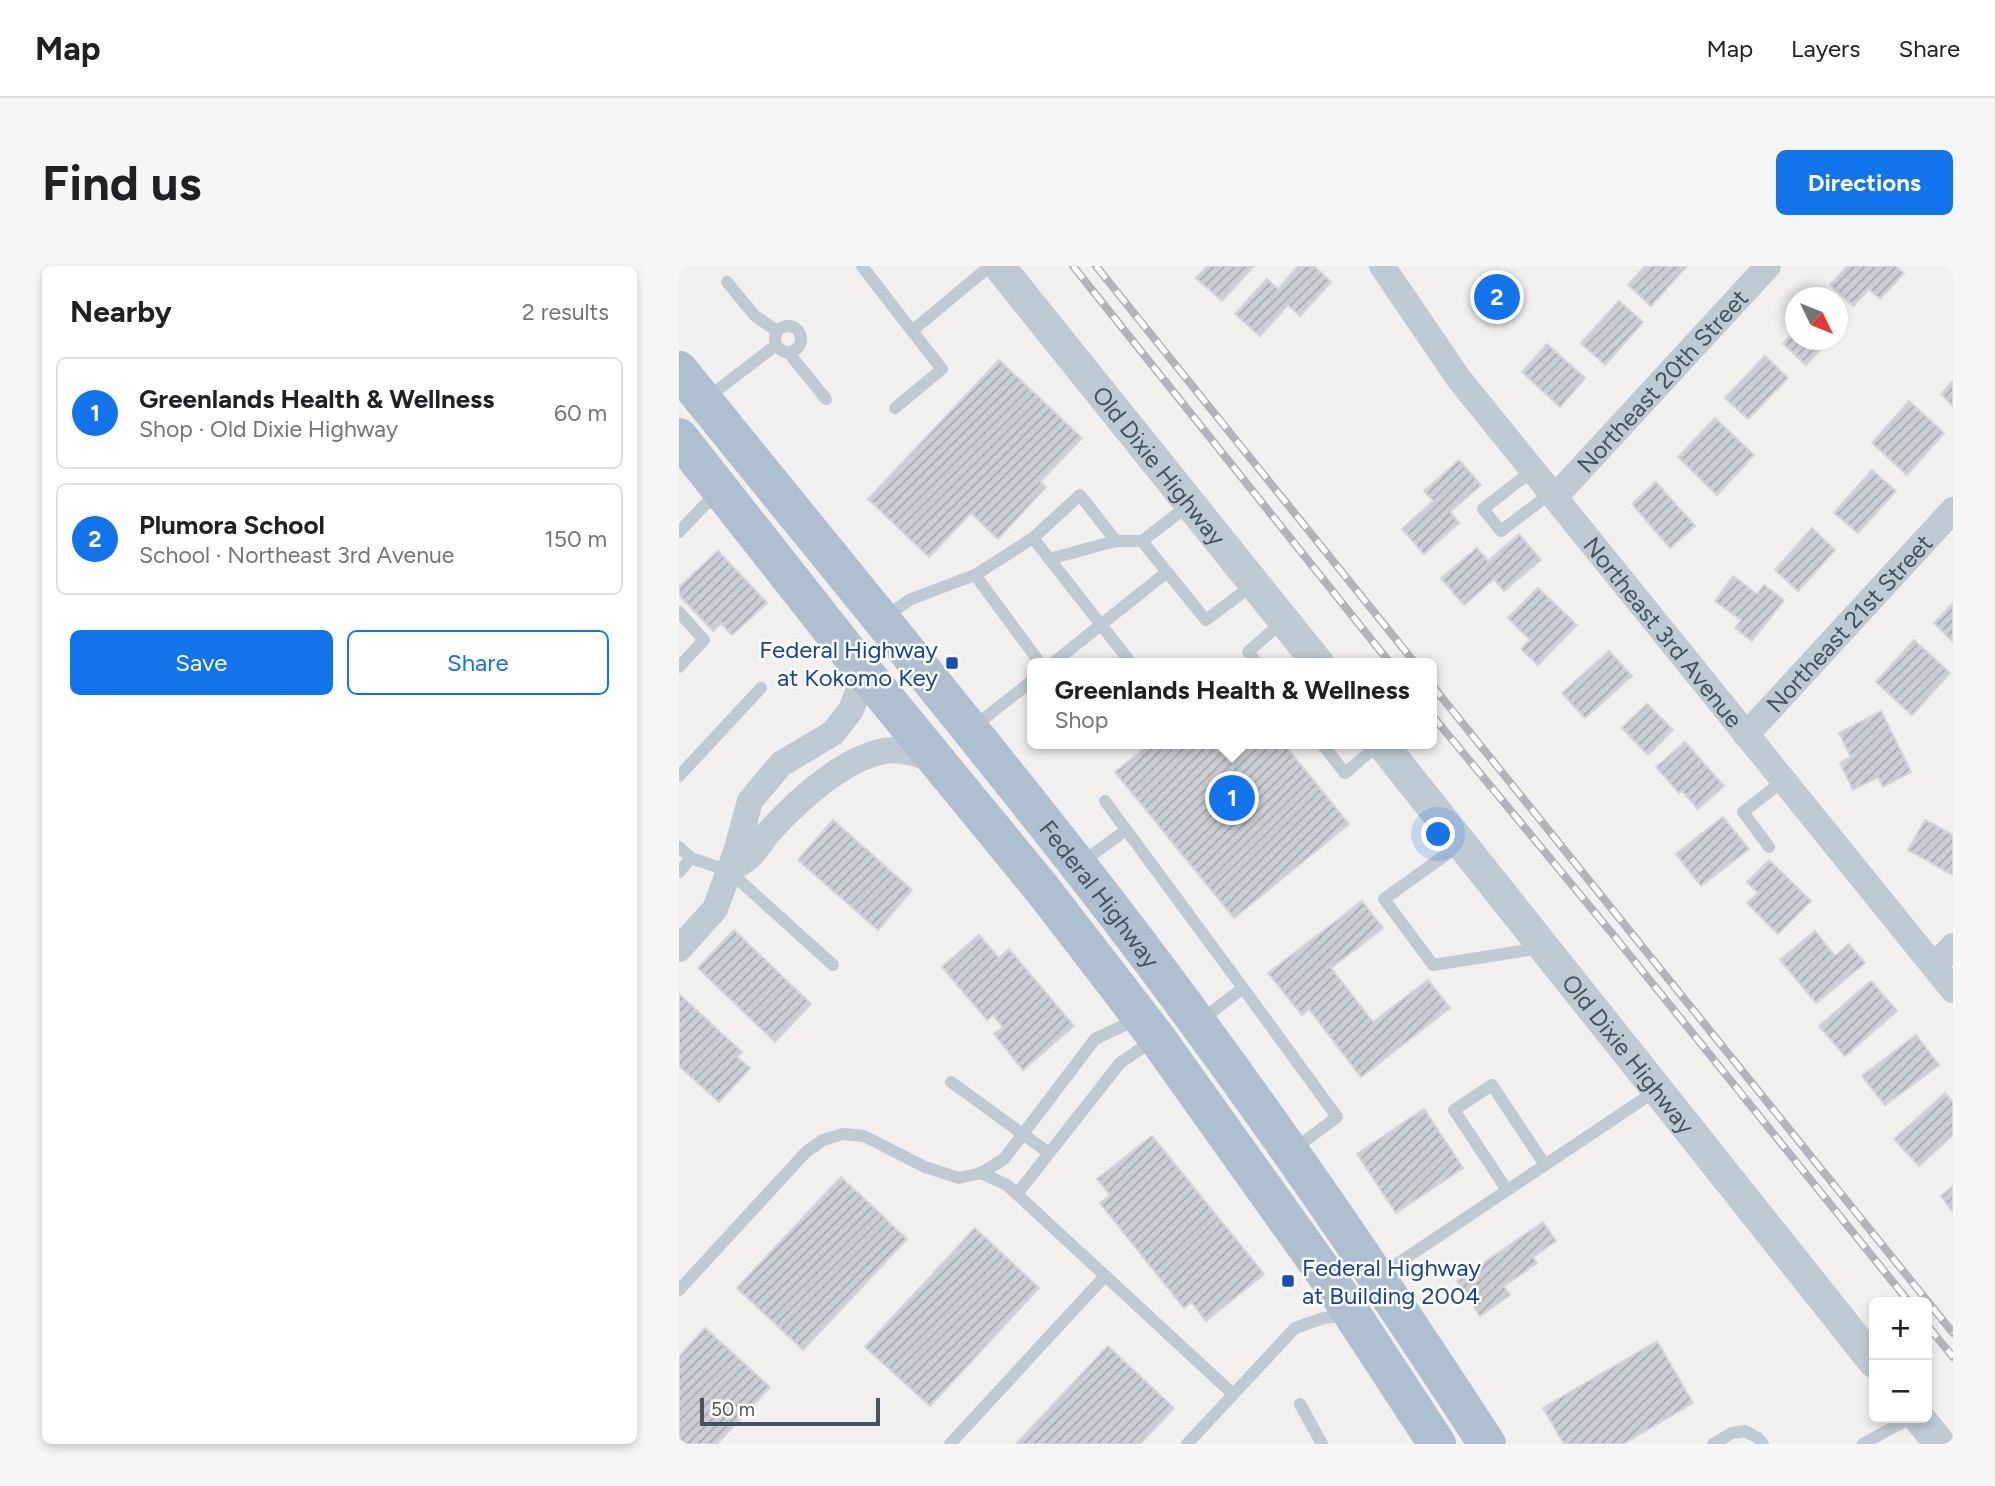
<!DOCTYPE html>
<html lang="en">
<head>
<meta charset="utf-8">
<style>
	:root { --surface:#fff; --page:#f6f6f6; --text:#202124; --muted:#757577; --line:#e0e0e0; --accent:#1174ea }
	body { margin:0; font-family:Figtree,sans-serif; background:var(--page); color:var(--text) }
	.controls { position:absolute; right:21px; bottom:21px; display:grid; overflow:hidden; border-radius:10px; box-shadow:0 4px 10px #0003 }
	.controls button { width:63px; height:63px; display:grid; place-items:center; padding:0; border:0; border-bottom:2px solid var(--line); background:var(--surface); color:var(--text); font:35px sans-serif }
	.compass { position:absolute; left:1106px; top:21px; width:63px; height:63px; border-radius:50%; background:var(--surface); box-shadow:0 4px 10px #0003; rotate:133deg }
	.scale { position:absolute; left:21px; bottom:18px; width:180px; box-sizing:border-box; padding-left:7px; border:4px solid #46535e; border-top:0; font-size:19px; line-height:24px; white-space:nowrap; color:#46535e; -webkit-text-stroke:5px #fff; paint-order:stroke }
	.you { position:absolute; left:760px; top:569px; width:24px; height:24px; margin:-18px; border:5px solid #fff; border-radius:50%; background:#1a73e8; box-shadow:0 0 0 10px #1a73e833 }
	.badge { display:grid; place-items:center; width:46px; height:46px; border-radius:50%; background:var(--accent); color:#fff; font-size:23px; font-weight:700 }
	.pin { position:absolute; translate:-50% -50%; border:4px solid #fff; box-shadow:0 2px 7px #0006 }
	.popup { position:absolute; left:348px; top:392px; width:410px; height:91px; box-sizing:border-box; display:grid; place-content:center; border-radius:10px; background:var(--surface); filter:drop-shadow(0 2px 5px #0005); font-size:23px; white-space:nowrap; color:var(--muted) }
	.popup b { font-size:26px; color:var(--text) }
	.popup::after { content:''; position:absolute; left:50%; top:100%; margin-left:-14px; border:14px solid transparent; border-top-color:var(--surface) }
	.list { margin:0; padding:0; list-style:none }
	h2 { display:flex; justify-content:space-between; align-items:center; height:91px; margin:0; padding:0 28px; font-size:30px }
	h2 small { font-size:23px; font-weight:400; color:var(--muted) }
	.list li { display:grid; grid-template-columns:46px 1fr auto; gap:21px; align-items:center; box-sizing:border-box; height:112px; margin:0 14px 14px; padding:0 14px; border:2px solid var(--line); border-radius:10px }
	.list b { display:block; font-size:26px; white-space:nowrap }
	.list p { margin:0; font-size:23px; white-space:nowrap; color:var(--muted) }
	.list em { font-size:23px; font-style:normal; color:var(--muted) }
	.actions { display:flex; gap:14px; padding:21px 28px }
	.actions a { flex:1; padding:16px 0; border:2px solid var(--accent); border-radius:10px; text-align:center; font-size:24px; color:var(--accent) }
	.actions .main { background:var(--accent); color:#fff }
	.map { position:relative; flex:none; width:1274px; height:1178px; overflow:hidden; border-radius:10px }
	header { display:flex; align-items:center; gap:42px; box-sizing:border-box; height:98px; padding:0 35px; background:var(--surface); border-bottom:2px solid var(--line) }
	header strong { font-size:33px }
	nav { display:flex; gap:38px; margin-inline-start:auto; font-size:24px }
	.intro { display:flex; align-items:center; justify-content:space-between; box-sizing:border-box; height:168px; padding:0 42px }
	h1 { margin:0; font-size:49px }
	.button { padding:18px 32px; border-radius:10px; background:var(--accent); color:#fff; font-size:24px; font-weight:700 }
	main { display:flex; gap:42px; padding:0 42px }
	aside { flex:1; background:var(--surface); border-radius:10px; box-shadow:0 4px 10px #0003 }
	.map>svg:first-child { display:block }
	.building { fill:url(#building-hatch); stroke:#d3d5db; stroke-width:2 }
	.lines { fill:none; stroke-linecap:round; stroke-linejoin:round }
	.service { stroke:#bfcad2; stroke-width:12 }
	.minor { stroke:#bfcad2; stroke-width:26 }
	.tertiary { stroke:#bfcad2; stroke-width:32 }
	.primary { stroke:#aebfcf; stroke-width:38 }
	.rail-casing { stroke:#b1b4ba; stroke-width:8 }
	.rail { stroke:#fff; stroke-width:5; stroke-dasharray:16; stroke-linecap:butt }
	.transit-dot { fill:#1a4fb4; stroke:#fff; stroke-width:2.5 }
	.labels { text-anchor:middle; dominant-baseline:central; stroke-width:5; stroke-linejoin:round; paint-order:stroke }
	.street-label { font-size:24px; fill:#46535e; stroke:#fff }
	.transit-label { font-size:24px; fill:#164399; stroke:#fff; text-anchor:end }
</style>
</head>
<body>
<header>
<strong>Map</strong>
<nav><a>Map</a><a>Layers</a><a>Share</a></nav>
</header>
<div class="intro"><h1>Find us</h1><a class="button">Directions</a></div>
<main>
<aside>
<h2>Nearby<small>2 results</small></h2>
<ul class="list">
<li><span class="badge">1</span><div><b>Greenlands Health &amp; Wellness</b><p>Shop · Old Dixie Highway</p></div><em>60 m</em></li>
<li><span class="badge">2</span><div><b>Plumora School</b><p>School · Northeast 3rd Avenue</p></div><em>150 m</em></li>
</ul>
<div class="actions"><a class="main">Save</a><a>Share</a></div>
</aside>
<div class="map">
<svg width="1274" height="1178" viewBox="0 0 1274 1178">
	<defs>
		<pattern id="building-hatch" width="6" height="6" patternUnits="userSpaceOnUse" patternTransform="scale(1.75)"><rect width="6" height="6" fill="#cbced4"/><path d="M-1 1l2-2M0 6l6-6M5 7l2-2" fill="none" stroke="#a7aaaf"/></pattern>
	</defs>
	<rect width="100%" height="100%" fill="#f2efef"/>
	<!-- building -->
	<g class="building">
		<path d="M528,0H575L543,35L517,12Z"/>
		<path d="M619,0H635L652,16L621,50L609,39L581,70L556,48L588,13L599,23Z"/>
		<path d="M966,0H1008L972,40L949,19Z"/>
		<path d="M1168,0H1216L1225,7L1201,33L1190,23L1174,40L1151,19Z"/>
		<path d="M940,35L964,56L926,99L902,77Z"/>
		<path d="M1116,64V74H1151L1127,99L1104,78Z"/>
		<path d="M868,78L906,112L881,141L843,106Z"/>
		<path d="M1086,90L1109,112L1069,153L1046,132Z"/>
		<path d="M320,94L403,172L361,216L367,221L319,273L292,247L250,291L189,233Z"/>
		<path d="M1274,115V140L1262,128Z"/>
		<path d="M1230,135L1265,167L1228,209L1193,177Z"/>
		<path d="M1036,152L1075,189L1038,229L999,191Z"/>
		<path d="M780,194L802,219L771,246L780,257L745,288L723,263L754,235L745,225Z"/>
		<path d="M1193,204L1217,225L1179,267L1155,247Z"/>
		<path d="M977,216L1016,260L991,282L953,238Z"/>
		<path d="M1133,262L1156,284L1119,325L1096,304Z"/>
		<path d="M840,268L862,294L825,325L815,313L785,339L762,312L798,282L809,295Z"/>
		<path d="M39,285L88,337L53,369L42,357L34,365L0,329V321Z"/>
		<path d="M1054,310L1078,328L1085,319L1105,334L1073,375L1056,362L1062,354L1036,335Z"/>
		<path d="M859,322L898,359L859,399L842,383L851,374L829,352Z"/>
		<path d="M1274,337V376L1255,357Z"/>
		<path d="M1235,374L1271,407L1233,449L1197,416Z"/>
		<path d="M930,385L953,410L906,452L883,427Z"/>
		<path d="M968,438L994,464L969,489L943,462Z"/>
		<path d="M1202,445L1232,506L1204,521L1199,511L1174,524L1161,497L1172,491L1160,467Z"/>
		<path d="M1006,476L1045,520L1019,543L1003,525L1000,527L977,501Z"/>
		<path d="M471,478H605L670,558L555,652L436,506Z"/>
		<path d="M1044,551L1070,583L1022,620L997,588Z"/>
		<path d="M154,554L233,624L199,664L119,594Z"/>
		<path d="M1246,554L1274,569V609L1229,584Z"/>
		<path d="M1090,594L1132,635L1099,668L1068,637L1079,627L1068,616Z"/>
		<path d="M683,635L704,662L652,702L694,756L749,714L771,742L682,811L630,743L623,749L589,707Z"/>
		<path d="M55,664L132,738L96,776L19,702Z"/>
		<path d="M1136,665L1156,690L1170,678L1186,697L1137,737L1101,694Z"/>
		<path d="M300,669L320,692L330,683L395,760L344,804L315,768L324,761L314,749L308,754L263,701Z"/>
		<path d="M1192,715L1218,745L1166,790L1140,760Z"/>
		<path d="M0,728L63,786L58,791L71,802L40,836L0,800Z"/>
		<path d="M1237,769L1260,799L1206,839L1183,810Z"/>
		<path d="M1266,827L1274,836V869L1240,900L1215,873Z"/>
		<path d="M745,843L784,902L717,947L678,888Z"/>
		<path d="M473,870L585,1008L527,1055L512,1036L505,1042L421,937L431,929L418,913Z"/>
		<path d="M162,911L228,973L124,1084L58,1022Z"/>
		<path d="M1274,920V946L1262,930Z"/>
		<path d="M864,956L877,975L854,991L858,997L825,1020L831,1029L801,1050L778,1015Z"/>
		<path d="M296,962L360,1022L251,1140L186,1081Z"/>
		<path d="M26,1062L91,1121L38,1178H0V1091Z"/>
		<path d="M978,1075L1014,1137L944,1178H885L864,1142Z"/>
		<path d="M429,1080L495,1142L461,1178H337Z"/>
	</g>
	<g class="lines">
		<!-- service -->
		<g class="service">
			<path d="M183,0L233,65"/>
			<path d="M48,16L76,50L98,65"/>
			<circle cx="109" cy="73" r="13"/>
			<path d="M109,86L147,133"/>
			<path d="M28,132L97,79"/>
			<path d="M216,142L263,103L233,65L311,0"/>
			<path d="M854,204L804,243L822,265L872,227"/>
			<path d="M0,266L39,225"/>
			<path d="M354,272L452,397"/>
			<path d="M463,275L510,239"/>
			<path d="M370,293L437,275"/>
			<path d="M296,309L354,272L401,229L437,275H463L488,306"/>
			<path d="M0,346L25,374L0,401"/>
			<path d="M206,351L232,333L296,309L361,397"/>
			<path d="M374,397L488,306L527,354L575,318"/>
			<path d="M578,397L569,386L605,354"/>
			<path d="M293,462L354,414"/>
			<path d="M643,478L666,507L700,478"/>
			<path d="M0,510L82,422"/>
			<path d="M426,535L564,722"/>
			<path d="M782,578L705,633L754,699L862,682"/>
			<path d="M0,581L12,592L50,605L154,699"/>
			<path d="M1090,581L1064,546L1104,515"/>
			<path d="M402,597L447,564"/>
			<path d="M0,606L12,592"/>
			<path d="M521,755L564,722L658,851L614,884"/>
			<path d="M272,816L370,887"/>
			<path d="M302,907L328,919L554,1128"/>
			<path d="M828,924L775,844L813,819L866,899"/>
			<path d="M338,928L441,797L473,775"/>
			<path d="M700,1010L978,824"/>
			<path d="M0,1024L127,886L144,874L164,868L185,870L246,901L280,912L302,907L325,893L416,773L458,753"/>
			<path d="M621,1138L643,1178"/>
			<path d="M271,1178L426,1010"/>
			<path d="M508,1178L616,1062L645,1052L669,1049"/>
			<path d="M1034,1178L1053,1167L1066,1165L1079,1172L1084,1178"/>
			<path d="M1184,1178L1231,1152"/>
		</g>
		<!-- minor -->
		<g class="minor">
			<path id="s1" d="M703,0L780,113L1274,724"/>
			<path id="s2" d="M876,231L1089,0"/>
			<path id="s3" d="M1067,469L1274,244"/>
			<path d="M50,605C57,600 66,595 72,589C79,582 83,574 89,567C117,536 170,486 214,484C227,484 243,490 256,493"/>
			<path d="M0,683L36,643L57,586L71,535L102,498L154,467L172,444L186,407"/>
			<path d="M1256,700L1274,680"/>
		</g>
		<!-- tertiary -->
		<g class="tertiary">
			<path id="s4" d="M320,0L639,397"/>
			<path id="s5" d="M703,478L1195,1096"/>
			<path d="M1240,1152L1261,1178"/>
		</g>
		<!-- primary -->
		<g class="primary">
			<path id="s6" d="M0,104C133,269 268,432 399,599C545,785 679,979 808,1178"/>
			<path d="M0,171L186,407L364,624L478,772L654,1019L758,1178"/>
		</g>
		<defs>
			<g id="rail">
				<path d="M394,0L711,397"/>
				<path d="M417,0L736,397"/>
				<path d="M752,418L1274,1067"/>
				<path d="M752,448L936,671L1230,1036"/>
				<path d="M1248,1059L1274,1091"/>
			</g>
		</defs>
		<!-- rail casing -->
		<use href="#rail" class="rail-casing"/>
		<!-- rail -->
		<use href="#rail" class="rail"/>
	</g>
	<!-- markers -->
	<g class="transit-dot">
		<rect x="266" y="390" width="14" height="14" rx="3.5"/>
		<rect x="602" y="1008" width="14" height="14" rx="3.5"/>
	</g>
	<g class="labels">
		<!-- street labels -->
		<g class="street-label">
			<text stroke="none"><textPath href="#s2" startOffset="158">Northeast 20th Street</textPath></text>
			<text stroke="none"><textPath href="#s4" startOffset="256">Old Dixie Highway</textPath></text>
			<text stroke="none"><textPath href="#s3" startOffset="152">Northeast 21st Street</textPath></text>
			<text stroke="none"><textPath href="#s1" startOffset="462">Northeast 3rd Avenue</textPath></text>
			<text stroke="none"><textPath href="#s6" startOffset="672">Federal Highway</textPath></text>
			<text stroke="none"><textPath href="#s5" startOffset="396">Old Dixie Highway</textPath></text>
		</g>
		<!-- transit labels -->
		<g class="transit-label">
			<text x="259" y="383">Federal Highway<tspan x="259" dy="28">at Kokomo Key</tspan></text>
			<text x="623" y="1001" text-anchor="start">Federal Highway<tspan x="623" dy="28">at Building 2004</tspan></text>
		</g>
	</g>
</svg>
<div class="controls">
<button>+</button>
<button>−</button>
</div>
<svg class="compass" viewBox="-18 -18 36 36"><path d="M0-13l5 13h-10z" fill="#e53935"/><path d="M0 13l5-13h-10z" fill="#757577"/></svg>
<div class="scale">50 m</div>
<div class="you"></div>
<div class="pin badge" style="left:553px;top:532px">1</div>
<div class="popup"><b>Greenlands Health &amp; Wellness</b>Shop</div>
<div class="pin badge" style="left:818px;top:31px">2</div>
</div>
</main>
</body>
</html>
